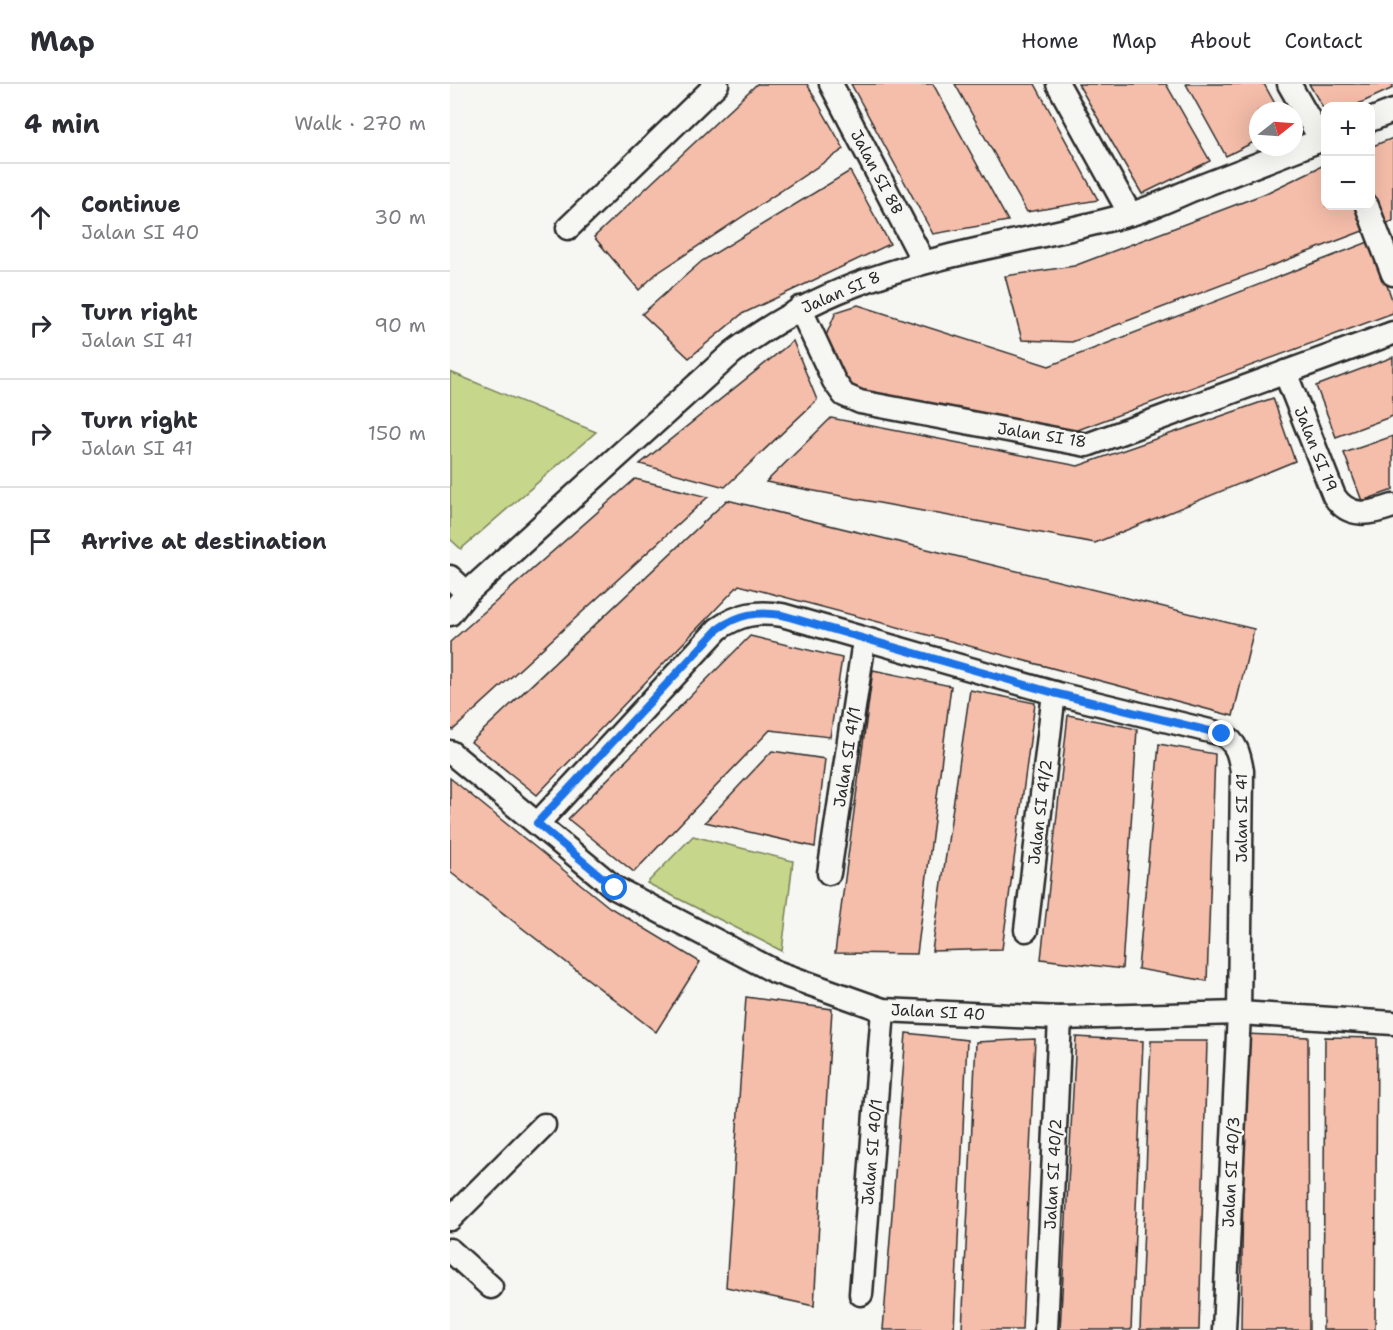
<!DOCTYPE html>
<html lang="en">
<head>
<meta charset="utf-8">
<style>
	:root { --surface:#fff; --page:#f7f7f7; --text:#2b2b33; --muted:#7c7c81; --line:#e1e1e2 }
	body { margin:0; font-family:"Shantell Sans",sans-serif; background:var(--page); color:var(--text) }
	.controls { position:absolute; right:18px; top:18px; display:grid; overflow:hidden; border-radius:12px; box-shadow:0 6px 24px #0002 }
	.controls button { width:54px; height:54px; display:grid; place-items:center; padding:0; border:0; border-bottom:2px solid var(--line); background:var(--surface); color:var(--text); font:30px sans-serif }
	.compass { position:absolute; left:799px; top:18px; width:54px; height:54px; border-radius:50%; background:var(--surface); box-shadow:0 6px 24px #0002; rotate:73deg }
	.stop { position:absolute; width:18px; height:18px; margin:-14px; border:4px solid #1a73e8; border-radius:50%; background:#fff }
	.stop.end { background:#1a73e8; border-color:#fff; box-shadow:0 2px 6px #0008 }
	.list { margin:0; padding:0; list-style:none }
	h2 { display:flex; justify-content:space-between; align-items:center; height:78px; margin:0; padding:0 24px; font-size:26px }
	h2 small { font-size:20px; font-weight:400; color:var(--muted) }
	.list li { display:grid; grid-template-columns:39px 1fr auto; gap:18px; align-items:center; box-sizing:border-box; height:108px; padding:0 24px; border-top:2px solid var(--line) }
	.list b { display:block; font-size:22px; white-space:nowrap }
	.list p { margin:0; font-size:20px; white-space:nowrap; color:var(--muted) }
	.list em { font-size:20px; font-style:normal; color:var(--muted) }
	.icon { flex:none; width:33px; height:33px; fill:none; stroke:currentColor; stroke-width:2; stroke-linecap:round; stroke-linejoin:round }
	.map { position:relative; flex:none; width:943px; height:1246px; overflow:hidden }
	header { display:flex; align-items:center; gap:36px; box-sizing:border-box; height:84px; padding:0 30px; background:var(--surface); border-bottom:2px solid var(--line) }
	header strong { font-size:28px }
	nav { display:flex; gap:33px; margin-inline-start:auto; font-size:21px }
	main { display:flex }
	aside { flex:1; background:var(--surface) }
	.map>svg:first-child { display:block }
	.green { fill:#c6d68a; stroke:#78805a; stroke-width:1.5 }
	.building { fill:#f5beaa; stroke:#2b2b2b; stroke-width:1.5 }
	.lines { fill:none; stroke-linecap:round; stroke-linejoin:round }
	.street-casing { stroke:#2b2b2b; stroke-width:27 }
	.street { stroke:#f6f6f2; stroke-width:22 }
	.route { stroke:#1a73e8; stroke-width:8 }
	.labels { text-anchor:middle; dominant-baseline:central; stroke-width:5; stroke-linejoin:round; paint-order:stroke }
	.street-label { font-size:16px; fill:#2b2b2b; stroke:#f6f6f2 }
</style>
</head>
<body>
<header>
<strong>Map</strong>
<nav><a>Home</a><a>Map</a><a>About</a><a>Contact</a></nav>
</header>
<main>
<aside>
<h2>4 min<small>Walk · 270 m</small></h2>
<ul class="list">
<li><svg class="icon" aria-label="ahead" viewBox="0 0 24 24"><path d="M12 20V5M6 11l6-6 6 6"/></svg><div><b>Continue</b><p>Jalan SI 40</p></div><em>30 m</em></li>
<li><svg class="icon" aria-label="right" viewBox="0 0 24 24"><path d="M7 20v-9h11M14 6l5 5-5 5"/></svg><div><b>Turn right</b><p>Jalan SI 41</p></div><em>90 m</em></li>
<li><svg class="icon" aria-label="right" viewBox="0 0 24 24"><path d="M7 20v-9h11M14 6l5 5-5 5"/></svg><div><b>Turn right</b><p>Jalan SI 41</p></div><em>150 m</em></li>
<li><svg class="icon" aria-label="arrive" viewBox="0 0 24 24"><path d="M6 21V4h12l-3 4 3 4H6"/></svg><div><b>Arrive at destination</b></div></li>
</ul>
</aside>
<div class="map">
<svg width="943" height="1246" viewBox="0 0 943 1246">
	<rect width="100%" height="100%" fill="#f6f6f2"/>
	<filter id="ink" filterUnits="userSpaceOnUse"><feTurbulence type="fractalNoise" baseFrequency=".0167" numOctaves="2"/><feDisplacementMap in="SourceGraphic" scale="12" xChannelSelector="R" yChannelSelector="G"/><feConvolveMatrix kernelMatrix="1 2 1 2 8 2 1 2 1" color-interpolation-filters="sRGB"/></filter>
	<g filter="url(#ink)">
		<!-- green -->
		<g class="green">
			<path d="M0,288L146,348L11,465L0,455Z"/>
			<path d="M243,752L343,777L332,867L197,799Z"/>
		</g>
		<!-- building -->
		<g class="building">
			<path d="M307,0H357L394,65L206,190L189,206L144,153Z"/>
			<path d="M401,0H483L558,137L483,150Z"/>
			<path d="M505,0H585L648,116L577,128Z"/>
			<path d="M628,0H716L760,77L692,110Z"/>
			<path d="M736,0H814L829,27H808V56L776,72Z"/>
			<path d="M859,0H943V4L904,22H876V29Z"/>
			<path d="M943,54V137L935,140L920,105V63Z"/>
			<path d="M876,80V122H908L918,145L622,258L572,256L555,192L624,182L814,110Z"/>
			<path d="M400,87L440,160L292,230L239,274L192,230L252,177Z"/>
			<path d="M921,157L943,218V229L617,350L399,303L375,254L386,228L408,221L599,282Z"/>
			<path d="M343,257L367,316L275,403L190,380Z"/>
			<path d="M943,273V332L886,353L866,302Z"/>
			<path d="M823,314L845,377L645,459L316,398L381,334L628,382Z"/>
			<path d="M943,352V406L912,417L894,369Z"/>
			<path d="M185,395L258,413L3,646L0,644V558Z"/>
			<path d="M277,416L804,545L783,632L289,501L87,711L21,658Z"/>
			<path d="M300,552L392,574L380,653L320,646L184,788L118,735Z"/>
			<path d="M423,586L501,602L467,870L385,869Z"/>
			<path d="M520,606L585,619L552,865L482,867Z"/>
			<path d="M618,631L687,645L672,885L591,875Z"/>
			<path d="M709,660L765,670L757,897L688,885Z"/>
			<path d="M322,667L375,675L365,763L255,738Z"/>
			<path d="M0,694L159,823L250,878L206,948L0,788Z"/>
			<path d="M296,913L382,925L364,1222L276,1203Z"/>
			<path d="M456,949L517,956L504,1246H433Z"/>
			<path d="M795,950L858,953L859,1246H791Z"/>
			<path d="M626,953L693,957L681,1246H610Z"/>
			<path d="M875,953L927,954L925,1246H873Z"/>
			<path d="M585,955L572,1246H512L526,958Z"/>
			<path d="M701,957H757L749,1246H690Z"/>
		</g>
		<g class="lines">
			<defs>
				<g id="street">
					<path d="M381,0L473,177"/>
					<path d="M608,0L680,130"/>
					<path d="M839,0L871,56"/>
					<path d="M920,36L943,27"/>
					<path d="M917,122L943,190"/>
					<path d="M118,144L267,0"/>
					<path d="M350,224L384,297L394,311L410,318L637,361L943,249"/>
					<path d="M835,288L884,412C899,435 920,430 943,422"/>
					<path d="M0,493L17,509"/>
					<path d="M0,530L17,509L282,269C404,175 534,170 677,131C700,125 722,114 744,105C788,88 832,71 876,54"/>
					<path d="M0,668L165,804L326,888L433,926L610,934L789,929L943,939"/>
					<path d="M88,739L268,545C289,530 307,527 332,531L604,609L772,650C787,659 789,670 792,687L789,929L774,1246"/>
					<path d="M379,789L414,557"/>
					<path d="M576,846L604,609"/>
					<path d="M0,1135L94,1041"/>
					<path d="M0,1166L41,1203"/>
					<path d="M411,1210L433,926"/>
					<path d="M596,1246L610,934"/>
				</g>
			</defs>
			<!-- street casing -->
			<use href="#street" class="street-casing"/>
			<!-- street -->
			<use href="#street" class="street"/>
		</g>
	</g>
	<g class="lines" filter="url(#ink)">
		<!-- route -->
		<path class="route" d="M165,804L87,739L268,545C289,530 307,527 332,531L604,609L772,650"/>
	</g>
	<g class="labels">
		<!-- street labels -->
		<g class="street-label">
			<text transform="translate(427 88) rotate(62)">Jalan SI 8B</text>
			<text transform="translate(391 208) rotate(-23)">Jalan SI 8</text>
			<text transform="translate(592 351) rotate(9)">Jalan SI 18</text>
			<text transform="translate(866 365) rotate(68)">Jalan SI 19</text>
			<text transform="translate(397 673) rotate(-81)">Jalan SI 41/1</text>
			<text transform="translate(590 728) rotate(-83)">Jalan SI 41/2</text>
			<text transform="translate(791 734) rotate(-90)">Jalan SI 41</text>
			<text transform="translate(488 928) rotate(3)">Jalan SI 40</text>
			<text transform="translate(422 1068) rotate(-85)">Jalan SI 40/1</text>
			<text transform="translate(781 1088) rotate(-87)">Jalan SI 40/3</text>
			<text transform="translate(603 1090) rotate(-87)">Jalan SI 40/2</text>
		</g>
	</g>
</svg>
<div class="controls">
<button>+</button>
<button>−</button>
</div>
<svg class="compass" viewBox="-18 -18 36 36"><path d="M0-13l5 13h-10z" fill="#e53935"/><path d="M0 13l5-13h-10z" fill="#7c7c81"/></svg>
<div class="stop" style="left:165px;top:804px"></div>
<div class="stop end" style="left:772px;top:650px"></div>
</div>
</main>
</body>
</html>
